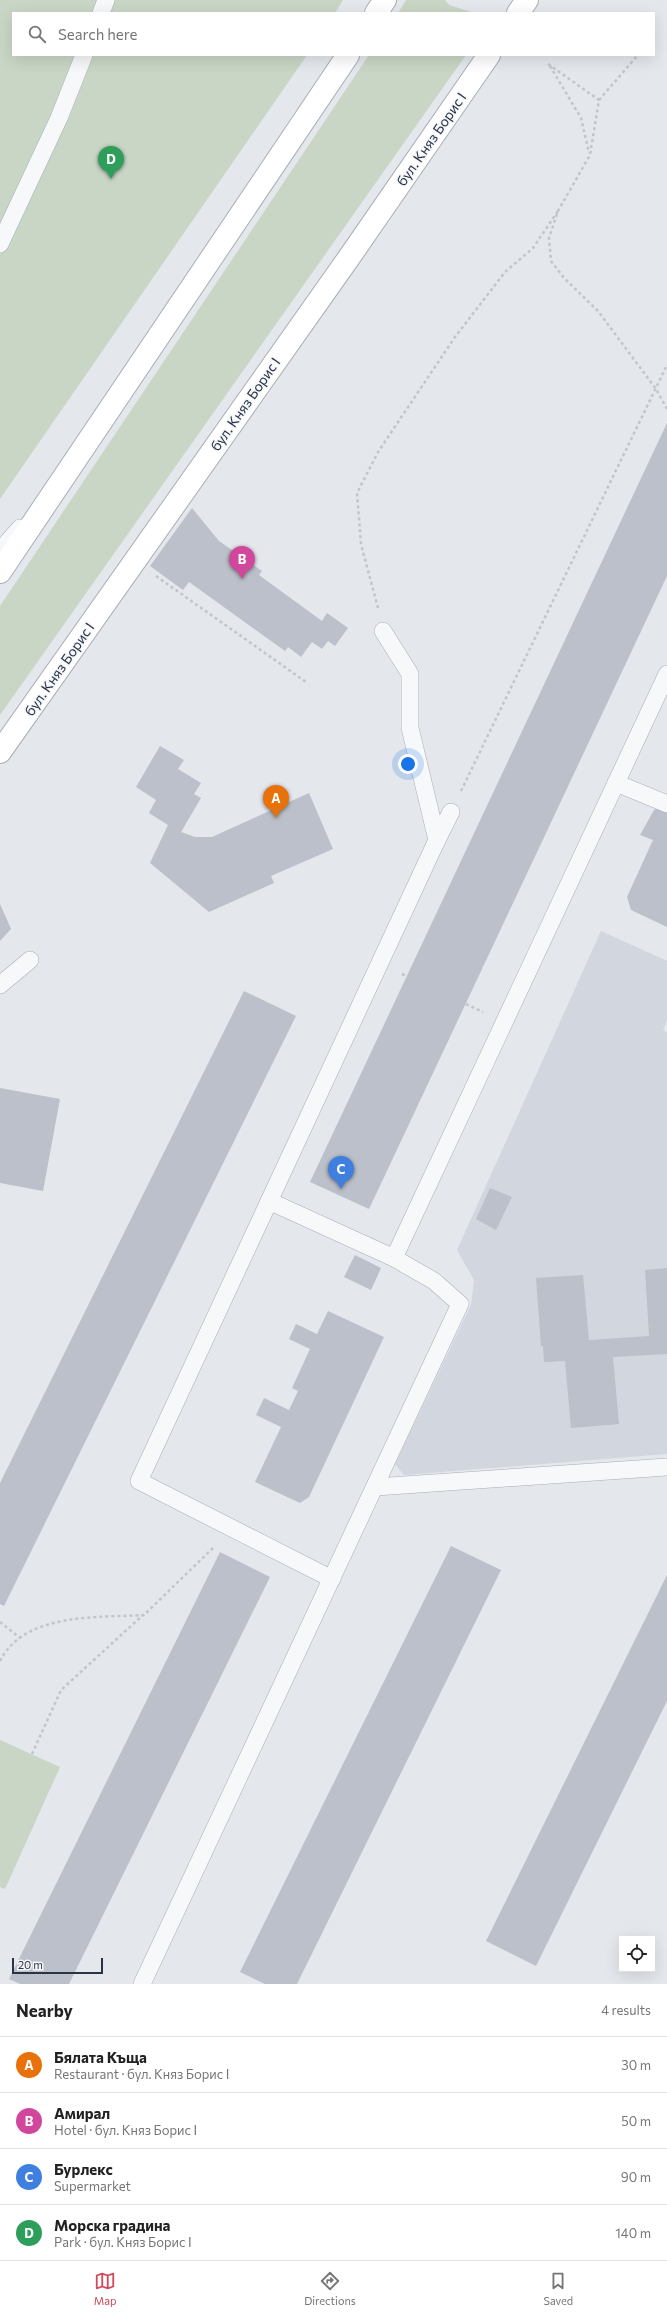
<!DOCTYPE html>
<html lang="en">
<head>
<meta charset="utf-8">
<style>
	:root { --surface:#fff; --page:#f2f2f2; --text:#222; --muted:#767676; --line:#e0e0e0; --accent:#d1495b }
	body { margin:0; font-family:Commissioner,sans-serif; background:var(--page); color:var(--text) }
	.controls { position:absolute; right:12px; bottom:12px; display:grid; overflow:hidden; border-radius:0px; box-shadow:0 4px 16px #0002 }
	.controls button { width:36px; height:36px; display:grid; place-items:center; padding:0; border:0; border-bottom:1px solid var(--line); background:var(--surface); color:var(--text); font:20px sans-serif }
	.scale { position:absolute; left:12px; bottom:10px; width:91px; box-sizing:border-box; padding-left:4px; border:2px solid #2b3445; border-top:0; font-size:11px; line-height:14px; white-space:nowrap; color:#2b3445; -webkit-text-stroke:3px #f4f6f9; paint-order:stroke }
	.you { position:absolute; left:408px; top:764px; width:14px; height:14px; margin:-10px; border:3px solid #fff; border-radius:50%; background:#1a73e8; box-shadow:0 0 0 6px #1a73e833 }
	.badge { display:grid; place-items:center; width:26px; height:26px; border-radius:50%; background:var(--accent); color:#fff; font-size:13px; font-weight:700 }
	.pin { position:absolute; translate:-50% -33px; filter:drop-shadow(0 1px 2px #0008) }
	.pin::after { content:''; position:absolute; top:21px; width:14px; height:12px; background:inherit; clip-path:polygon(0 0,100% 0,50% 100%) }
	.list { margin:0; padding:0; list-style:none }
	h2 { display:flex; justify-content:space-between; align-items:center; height:52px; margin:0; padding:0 16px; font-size:17px }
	h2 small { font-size:13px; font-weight:400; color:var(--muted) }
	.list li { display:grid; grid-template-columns:26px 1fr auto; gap:12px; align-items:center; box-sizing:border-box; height:56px; padding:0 16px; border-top:1px solid var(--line) }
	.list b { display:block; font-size:15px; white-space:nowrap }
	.list p { margin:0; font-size:13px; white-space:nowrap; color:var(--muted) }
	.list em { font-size:13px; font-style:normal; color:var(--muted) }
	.icon { flex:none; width:22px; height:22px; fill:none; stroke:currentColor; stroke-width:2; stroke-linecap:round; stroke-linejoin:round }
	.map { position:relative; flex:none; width:667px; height:1984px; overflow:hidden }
	.search { position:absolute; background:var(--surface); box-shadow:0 4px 16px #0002; left:12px; right:12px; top:12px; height:44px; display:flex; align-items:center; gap:10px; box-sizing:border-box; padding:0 14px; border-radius:0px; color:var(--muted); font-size:15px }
	.sheet { height:276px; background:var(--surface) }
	nav { display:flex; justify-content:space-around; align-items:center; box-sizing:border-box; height:56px; border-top:1px solid var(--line); background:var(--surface); font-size:11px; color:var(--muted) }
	nav a { display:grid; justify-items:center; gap:2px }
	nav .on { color:var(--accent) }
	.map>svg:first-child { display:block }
	.built { fill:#d2d6de }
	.green { fill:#c9d6c5 }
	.building { fill:#bbc0ca }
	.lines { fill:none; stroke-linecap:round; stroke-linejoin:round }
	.service-casing { stroke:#a9aeb7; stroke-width:18 }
	.secondary-casing { stroke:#a9aeb7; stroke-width:24 }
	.path { stroke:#c2c5cb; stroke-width:2.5; stroke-dasharray:3 3; stroke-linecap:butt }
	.service { stroke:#f7f8fa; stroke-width:17 }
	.secondary { stroke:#fff; stroke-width:22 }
	.labels { text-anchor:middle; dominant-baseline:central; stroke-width:3; stroke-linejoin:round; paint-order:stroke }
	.street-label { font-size:14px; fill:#2b3445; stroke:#f4f6f9 }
</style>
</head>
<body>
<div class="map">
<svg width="667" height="1984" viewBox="0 0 667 1984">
	<rect width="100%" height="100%" fill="#e4e7ec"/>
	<!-- built -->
	<path class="built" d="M601,931L667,961V1021L663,1030L667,1032V1454L404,1475L395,1464L471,1305L474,1280L457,1250Z"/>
	<!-- green -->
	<g class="green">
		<path d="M0,0H343L335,13H13V55H307L0,499Z"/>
		<path d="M406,0H445L449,5L474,13H398Z"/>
		<path d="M369,55H466L0,715V606Z"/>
		<path d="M0,1740L60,1767L5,1889L0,1887Z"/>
	</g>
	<!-- building -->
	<g class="building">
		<path d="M667,423V576L369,1209L310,1182Z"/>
		<path d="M192,508L219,541L262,571L259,575L322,621L327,613L348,628L335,646L328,641L322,649L312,642L301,657L288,647L285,651L189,582L183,590L150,566Z"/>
		<path d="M160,746L184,760L178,769L201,783L194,794L201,798L181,832L195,837H212L309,793L333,849L271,876L274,883L209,912L150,863L168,825L149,813L156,800L136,787Z"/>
		<path d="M667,804V927L631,910L627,897L653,840L640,835L654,810Z"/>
		<path d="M0,904L11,929L0,941Z"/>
		<path d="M244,991L296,1016L4,1606L0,1604V1483Z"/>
		<path d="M0,1088L60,1099L43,1191L0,1183Z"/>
		<path d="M490,1188L512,1197L496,1230L476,1219Z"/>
		<path d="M355,1255L381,1268L371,1290L344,1277Z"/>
		<path d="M667,1268V1354L613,1357L619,1424L571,1428L565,1361L544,1362L543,1346H541L536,1278L583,1275L589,1340L649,1336L645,1270Z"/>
		<path d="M328,1311L384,1337L309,1497L300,1503L255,1482L281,1427L256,1415L264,1398L289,1410L298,1391L292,1388L310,1349L289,1339L296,1324L317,1334Z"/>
		<path d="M451,1546L501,1570L297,1984H265L240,1972Z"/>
		<path d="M220,1552L270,1577L69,1984H20L9,1979Z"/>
		<path d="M667,1575V1701L536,1966L486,1941Z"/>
	</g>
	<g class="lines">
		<defs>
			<g id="service">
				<path d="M101,13L106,0"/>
				<path d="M0,244L59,118L84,55"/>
				<path d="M0,551L20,528"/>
				<path d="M616,783L667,804"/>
				<path d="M437,840L451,812"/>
				<path d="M0,985L30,960"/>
				<path d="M269,1201L394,1258"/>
				<path d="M375,1487L667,1467"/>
				<path d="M332,1579L139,1481L437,840L410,728V674L383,631"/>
				<path d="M142,1984L460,1304L434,1281L394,1258L667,674"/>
			</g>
			<g id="secondary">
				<path d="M376,13L385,0"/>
				<path d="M518,13L527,0"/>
				<path d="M0,572L348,55"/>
				<path d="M0,752L348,259L489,55"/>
			</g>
		</defs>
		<!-- service casing -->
		<use href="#service" class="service-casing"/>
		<!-- secondary casing -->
		<use href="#secondary" class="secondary-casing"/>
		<!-- path -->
		<g class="path">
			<path d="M548,64L599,100L590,155L558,211L549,238L551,261L564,278L598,311L656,389L667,409"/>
			<path d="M550,66L581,118L589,153"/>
			<path d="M599,100L638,55"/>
			<path d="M156,576L306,682"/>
			<path d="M378,608L361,544L357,493L378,452L455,337L505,272L533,248L558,211"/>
			<path d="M461,791L667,365"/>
			<path d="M402,974L407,976"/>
			<path d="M466,1004L483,1012"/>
			<path d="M0,1622L20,1638"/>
			<path d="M0,1661C25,1612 97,1618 144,1615L214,1547"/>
			<path d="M32,1754L61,1690L143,1615"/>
		</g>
		<!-- service -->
		<use href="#service" class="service"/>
		<!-- secondary -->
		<use href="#secondary" class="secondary"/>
	</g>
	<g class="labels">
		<!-- street labels -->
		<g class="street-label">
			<text transform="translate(431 139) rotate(-55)">бул. Княз Борис I</text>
			<text transform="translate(245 404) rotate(-55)">бул. Княз Борис I</text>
			<text transform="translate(59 669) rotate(-55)">бул. Княз Борис I</text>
		</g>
	</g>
</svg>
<div class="controls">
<button><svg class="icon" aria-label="locate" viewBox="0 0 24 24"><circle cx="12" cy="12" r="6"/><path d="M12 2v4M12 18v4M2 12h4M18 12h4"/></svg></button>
</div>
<div class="scale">20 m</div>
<div class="you"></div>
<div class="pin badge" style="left:276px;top:818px;background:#e8710a">A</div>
<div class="pin badge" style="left:242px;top:579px;background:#d1479c">B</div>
<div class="pin badge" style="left:341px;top:1189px;background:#3f7fe0">C</div>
<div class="pin badge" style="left:111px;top:179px;background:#2e9e5b">D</div>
<div class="search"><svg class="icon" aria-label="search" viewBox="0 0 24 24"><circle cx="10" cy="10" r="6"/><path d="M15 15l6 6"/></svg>Search here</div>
</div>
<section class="sheet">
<h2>Nearby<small>4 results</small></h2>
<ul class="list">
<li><span class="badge" style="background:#e8710a">A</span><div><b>Бялата Къща</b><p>Restaurant · бул. Княз Борис I</p></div><em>30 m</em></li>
<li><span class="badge" style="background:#d1479c">B</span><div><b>Амирал</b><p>Hotel · бул. Княз Борис I</p></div><em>50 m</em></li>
<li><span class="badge" style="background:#3f7fe0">C</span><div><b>Бурлекс</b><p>Supermarket</p></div><em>90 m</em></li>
<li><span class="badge" style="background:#2e9e5b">D</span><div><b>Морска градина</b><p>Park · бул. Княз Борис I</p></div><em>140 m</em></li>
</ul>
</section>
<nav>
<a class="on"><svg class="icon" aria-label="map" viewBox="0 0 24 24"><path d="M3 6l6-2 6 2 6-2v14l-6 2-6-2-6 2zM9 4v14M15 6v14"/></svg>Map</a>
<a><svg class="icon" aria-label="directions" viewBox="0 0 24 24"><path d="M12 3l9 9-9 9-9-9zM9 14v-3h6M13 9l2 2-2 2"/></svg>Directions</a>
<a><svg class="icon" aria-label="saved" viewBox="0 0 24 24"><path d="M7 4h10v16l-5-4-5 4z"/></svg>Saved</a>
</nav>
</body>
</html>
